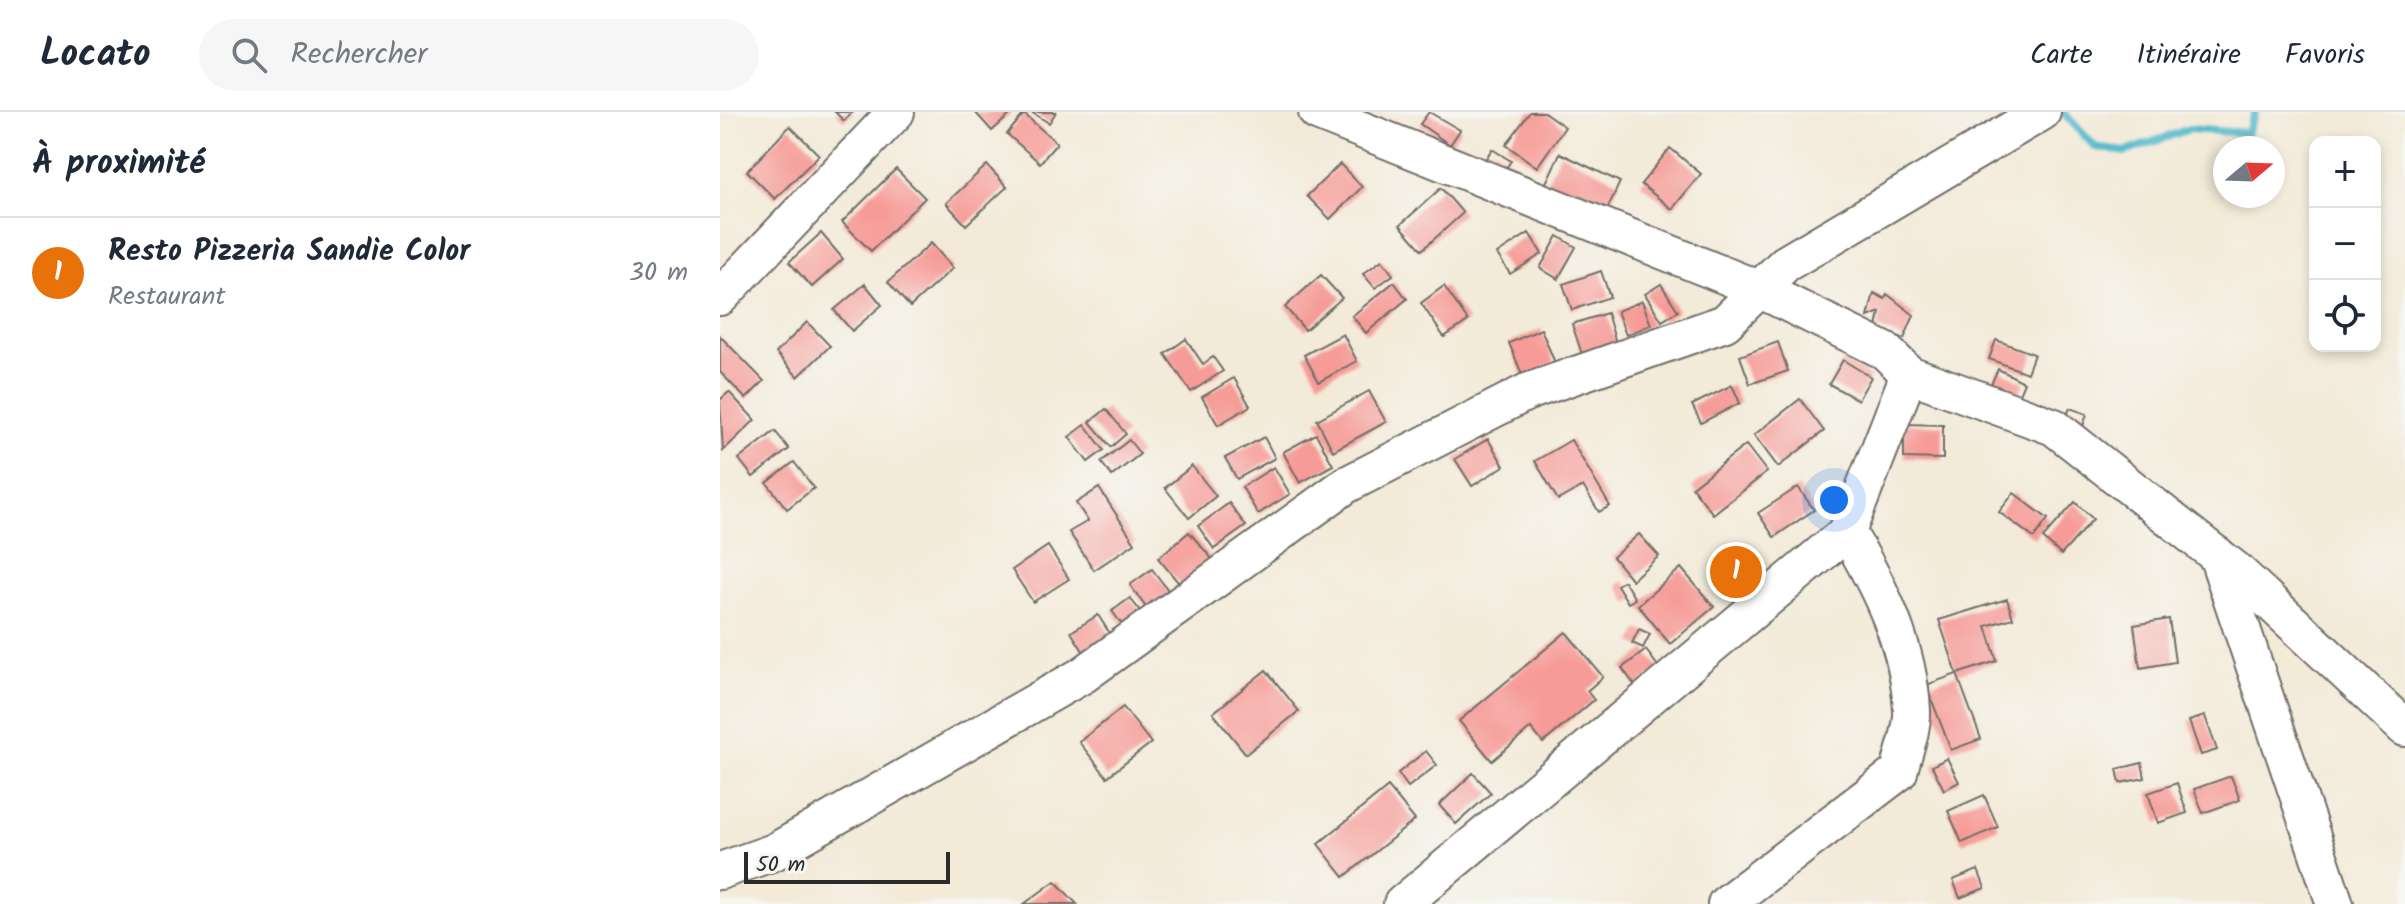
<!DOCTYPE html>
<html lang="fr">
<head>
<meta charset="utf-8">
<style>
	:root { --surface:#fff; --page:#f6f6f7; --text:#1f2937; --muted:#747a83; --line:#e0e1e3; --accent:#0f766e }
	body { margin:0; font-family:Kalam,sans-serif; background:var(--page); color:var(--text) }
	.controls { position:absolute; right:24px; top:24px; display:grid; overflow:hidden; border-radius:16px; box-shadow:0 4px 12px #0003 }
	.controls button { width:72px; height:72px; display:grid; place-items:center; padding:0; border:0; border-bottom:2px solid var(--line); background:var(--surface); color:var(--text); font:40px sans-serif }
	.compass { position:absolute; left:1493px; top:24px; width:72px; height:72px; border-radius:50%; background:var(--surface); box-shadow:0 4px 12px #0003; rotate:71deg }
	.scale { position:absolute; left:24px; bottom:20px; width:206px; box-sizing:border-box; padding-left:8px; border:4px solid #2b2b2b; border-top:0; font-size:22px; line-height:28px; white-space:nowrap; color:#2b2b2b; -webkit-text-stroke:6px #f6f6f2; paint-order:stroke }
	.you { position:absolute; left:1114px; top:388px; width:28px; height:28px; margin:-20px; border:6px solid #fff; border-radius:50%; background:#1a73e8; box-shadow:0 0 0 12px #1a73e833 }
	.badge { display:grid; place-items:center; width:52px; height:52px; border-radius:50%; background:var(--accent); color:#fff; font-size:26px; font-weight:700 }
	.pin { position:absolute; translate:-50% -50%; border:4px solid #fff; box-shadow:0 2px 8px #0006 }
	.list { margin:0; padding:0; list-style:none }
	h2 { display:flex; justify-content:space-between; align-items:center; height:104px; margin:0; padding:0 32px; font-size:34px }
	h2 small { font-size:26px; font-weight:400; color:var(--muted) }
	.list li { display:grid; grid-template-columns:52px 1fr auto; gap:24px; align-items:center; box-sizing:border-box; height:112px; padding:0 32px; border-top:2px solid var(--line) }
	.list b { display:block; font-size:30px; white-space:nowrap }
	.list p { margin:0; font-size:26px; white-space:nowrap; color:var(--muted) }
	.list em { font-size:26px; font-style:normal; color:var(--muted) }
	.icon { flex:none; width:44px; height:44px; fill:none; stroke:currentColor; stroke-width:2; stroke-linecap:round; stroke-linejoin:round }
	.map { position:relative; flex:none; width:1685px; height:792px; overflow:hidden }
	header { display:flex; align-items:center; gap:48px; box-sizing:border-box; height:112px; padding:0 40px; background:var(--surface); border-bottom:2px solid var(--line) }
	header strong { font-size:38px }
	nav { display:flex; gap:44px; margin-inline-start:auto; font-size:28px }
	.search { width:560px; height:72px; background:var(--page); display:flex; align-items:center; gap:20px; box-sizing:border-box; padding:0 28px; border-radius:44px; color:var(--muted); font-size:30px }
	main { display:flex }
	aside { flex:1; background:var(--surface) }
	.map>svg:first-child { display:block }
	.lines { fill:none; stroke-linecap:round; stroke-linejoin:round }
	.stream { stroke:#4cb7ca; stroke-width:8 }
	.building { fill:#f69b97 }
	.minor-casing { stroke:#716e68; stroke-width:40 }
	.minor { stroke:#fff; stroke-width:36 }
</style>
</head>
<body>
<header>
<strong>Locato</strong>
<div class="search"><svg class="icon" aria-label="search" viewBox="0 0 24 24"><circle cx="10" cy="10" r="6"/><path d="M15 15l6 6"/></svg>Rechercher</div>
<nav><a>Carte</a><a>Itinéraire</a><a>Favoris</a></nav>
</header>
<main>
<aside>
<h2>À proximité<small></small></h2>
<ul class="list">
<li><span class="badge" style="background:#e8710a">1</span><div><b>Resto Pizzeria Sandie Color</b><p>Restaurant</p></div><em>30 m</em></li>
</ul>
</aside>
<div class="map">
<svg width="1685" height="792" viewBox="0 0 1685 792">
	<rect width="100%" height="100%" fill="#f6f6f2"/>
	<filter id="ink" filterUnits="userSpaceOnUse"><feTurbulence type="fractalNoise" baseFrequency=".0125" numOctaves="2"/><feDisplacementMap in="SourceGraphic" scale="16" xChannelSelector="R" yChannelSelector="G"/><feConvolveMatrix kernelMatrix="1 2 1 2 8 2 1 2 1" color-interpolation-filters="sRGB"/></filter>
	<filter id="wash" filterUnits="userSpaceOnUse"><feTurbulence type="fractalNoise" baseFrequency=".006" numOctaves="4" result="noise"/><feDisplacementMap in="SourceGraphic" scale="32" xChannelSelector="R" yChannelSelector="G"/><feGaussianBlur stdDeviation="1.8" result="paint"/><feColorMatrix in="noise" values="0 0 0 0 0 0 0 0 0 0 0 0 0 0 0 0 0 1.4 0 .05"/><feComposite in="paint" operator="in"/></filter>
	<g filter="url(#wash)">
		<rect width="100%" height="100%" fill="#f3ead8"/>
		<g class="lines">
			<!-- stream -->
			<path class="stream" d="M1343,0L1375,35L1405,40L1469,17L1527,21L1535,0"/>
		</g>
		<g id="blocks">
			<!-- building -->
			<g class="building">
				<path d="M115,0H133L124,9Z"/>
				<path d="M255,0H293L272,19Z"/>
				<path d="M311,0H336L329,11Z"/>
				<path d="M709,0L740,18L730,33L700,12Z"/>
				<path d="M810,0H824L845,15L817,55L786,33Z"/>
				<path d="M304,2L337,31L320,51L287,22Z"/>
				<path d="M70,14L99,43L55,87L27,59Z"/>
				<path d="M950,36L981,62L952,97L921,72Z"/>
				<path d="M772,37L791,49L781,63L763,51Z"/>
				<path d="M840,41L900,70L885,102L825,73Z"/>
				<path d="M620,52L642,75L610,107L587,84Z"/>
				<path d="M267,53L287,75L246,113L226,91Z"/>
				<path d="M176,57L205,86L151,139L122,110Z"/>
				<path d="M721,76L743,101L702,138L680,113Z"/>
				<path d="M101,121L123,147L92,175L69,150Z"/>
				<path d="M809,121L822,142L790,162L777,142Z"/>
				<path d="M838,124L856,135L838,167L820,156Z"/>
				<path d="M211,131L233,156L190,195L168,170Z"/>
				<path d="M662,148L673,163L655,176L643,162Z"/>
				<path d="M881,159L890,185L852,198L843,172Z"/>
				<path d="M601,163L622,186L585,218L565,195Z"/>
				<path d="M674,170L687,187L646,221L632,204Z"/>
				<path d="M145,172L162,193L132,219L114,198Z"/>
				<path d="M941,172L958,199L942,209L925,182Z"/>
				<path d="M724,174L748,209L724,225L701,191Z"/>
				<path d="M1154,181L1165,187L1167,182L1194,203L1184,227L1157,216L1160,200L1148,205Z"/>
				<path d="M922,189L931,213L906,223L897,199Z"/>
				<path d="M887,201L896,231L862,242L852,212Z"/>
				<path d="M87,210L110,234L78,265L56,241Z"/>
				<path d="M821,217L835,251L803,265L789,231Z"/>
				<path d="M623,222L637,249L599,270L584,243Z"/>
				<path d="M0,224L44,269L26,287L0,260Z"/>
				<path d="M466,227L483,252L493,245L503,259L471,280L445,242Z"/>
				<path d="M1276,228L1314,242L1307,261L1269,247Z"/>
				<path d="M1058,230L1068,259L1030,272L1020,244Z"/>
				<path d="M1123,248L1151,265L1138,288L1109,272Z"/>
				<path d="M1278,257L1304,270L1296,289L1269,276Z"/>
				<path d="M514,266L530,294L498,313L482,285Z"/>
				<path d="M1012,273L1020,291L981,311L972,293Z"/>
				<path d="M649,279L666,310L613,339L597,308Z"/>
				<path d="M9,280L35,308L3,339L0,288Z"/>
				<path d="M1080,287L1104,319L1058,355L1034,323Z"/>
				<path d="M1350,296L1367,302L1363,314L1345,308Z"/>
				<path d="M386,297L406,322L391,335L370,310Z"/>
				<path d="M1184,312L1223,313V347L1184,346Z"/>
				<path d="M365,313L384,338L368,350L349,325Z"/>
				<path d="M55,319L69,337L33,365L19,347Z"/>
				<path d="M596,322L613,353L580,371L563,340Z"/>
				<path d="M544,325L555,346L517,367L505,346Z"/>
				<path d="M768,327L784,354L752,374L735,347Z"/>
				<path d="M409,328L420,342L392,364L381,350Z"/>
				<path d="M851,328L890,394L879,400L863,374L838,388L815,349Z"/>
				<path d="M1026,333L1047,360L993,402L972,375Z"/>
				<path d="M74,350L94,376L67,397L47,371Z"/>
				<path d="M472,354L496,384L469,406L445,376Z"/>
				<path d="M554,355L570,382L538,402L522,375Z"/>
				<path d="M1078,375L1094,398L1054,425L1038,401Z"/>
				<path d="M379,376L415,431L374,458L349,420L368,409L356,391Z"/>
				<path d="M1294,381L1328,407L1314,426L1279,400Z"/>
				<path d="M1355,390L1373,407L1341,443L1323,426Z"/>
				<path d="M509,391L526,414L494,437L478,414Z"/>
				<path d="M469,420L494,449L462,475L438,446Z"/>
				<path d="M919,422L939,444L912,468L893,445Z"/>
				<path d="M328,434L349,467L313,490L292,458Z"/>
				<path d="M961,456L994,495L950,532L918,493Z"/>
				<path d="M432,457L451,482L428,498L410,473Z"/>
				<path d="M904,469L915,487L908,491L897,473Z"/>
				<path d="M410,486L424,504L406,518L392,499Z"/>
				<path d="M1287,487L1293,506L1266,514L1277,549L1237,562L1261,627L1231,638L1206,573L1237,562L1219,508Z"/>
				<path d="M378,503L392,525L365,542L351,520Z"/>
				<path d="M1449,507L1455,550L1420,556L1414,513Z"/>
				<path d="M919,517L930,522L923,536L912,531Z"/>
				<path d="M846,520L883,565L867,579L874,588L823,631L811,616L772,649L739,609Z"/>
				<path d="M926,538L940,557L916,575L902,556Z"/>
				<path d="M546,558L579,599L526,642L493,601Z"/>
				<path d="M403,595L431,631L387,665L359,630Z"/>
				<path d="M1485,604L1497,638L1481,643L1469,609Z"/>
				<path d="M706,639L717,653L688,675L678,661Z"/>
				<path d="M1227,646L1239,670L1224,678L1212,654Z"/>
				<path d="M1422,651L1425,666L1400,671L1397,657Z"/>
				<path d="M753,661L771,681L736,712L719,693Z"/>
				<path d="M1511,664L1520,688L1483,701L1474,677Z"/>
				<path d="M1457,671L1467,701L1438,711L1428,681Z"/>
				<path d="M668,675L695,708L624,765L598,732Z"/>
				<path d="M1264,683L1278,715L1242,731L1228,699Z"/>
				<path d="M1258,758L1265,776L1240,786L1233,768Z"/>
				<path d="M335,769L357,792H304Z"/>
			</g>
		</g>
	</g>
	<g filter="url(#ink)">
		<use href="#blocks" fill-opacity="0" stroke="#716e68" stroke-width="2"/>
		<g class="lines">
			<defs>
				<g id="minor">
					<path d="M597,0L1041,178L1165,239L1189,262L1127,420L682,792"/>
					<path d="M0,185L176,0"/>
					<path d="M1189,262L1334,315L1518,460L1685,616"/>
					<path d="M1497,443L1615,792"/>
					<path d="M0,759L54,740L363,563L626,373L807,280L1005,211L1065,152L1322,0"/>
					<path d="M1006,792L1179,660C1183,641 1193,618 1192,599C1189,534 1160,475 1127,420"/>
				</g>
			</defs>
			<!-- minor casing -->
			<use href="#minor" class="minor-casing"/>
			<!-- minor -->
			<use href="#minor" class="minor"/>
		</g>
	</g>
</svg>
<div class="controls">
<button>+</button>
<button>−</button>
<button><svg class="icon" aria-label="locate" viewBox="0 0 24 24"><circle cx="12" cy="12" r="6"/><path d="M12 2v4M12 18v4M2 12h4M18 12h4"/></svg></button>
</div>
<svg class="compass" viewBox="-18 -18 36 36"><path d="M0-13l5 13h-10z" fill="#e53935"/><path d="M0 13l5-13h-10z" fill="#747a83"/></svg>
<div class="scale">50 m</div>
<div class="you"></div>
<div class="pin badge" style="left:1016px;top:460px;background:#e8710a">1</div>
</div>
</main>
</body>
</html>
